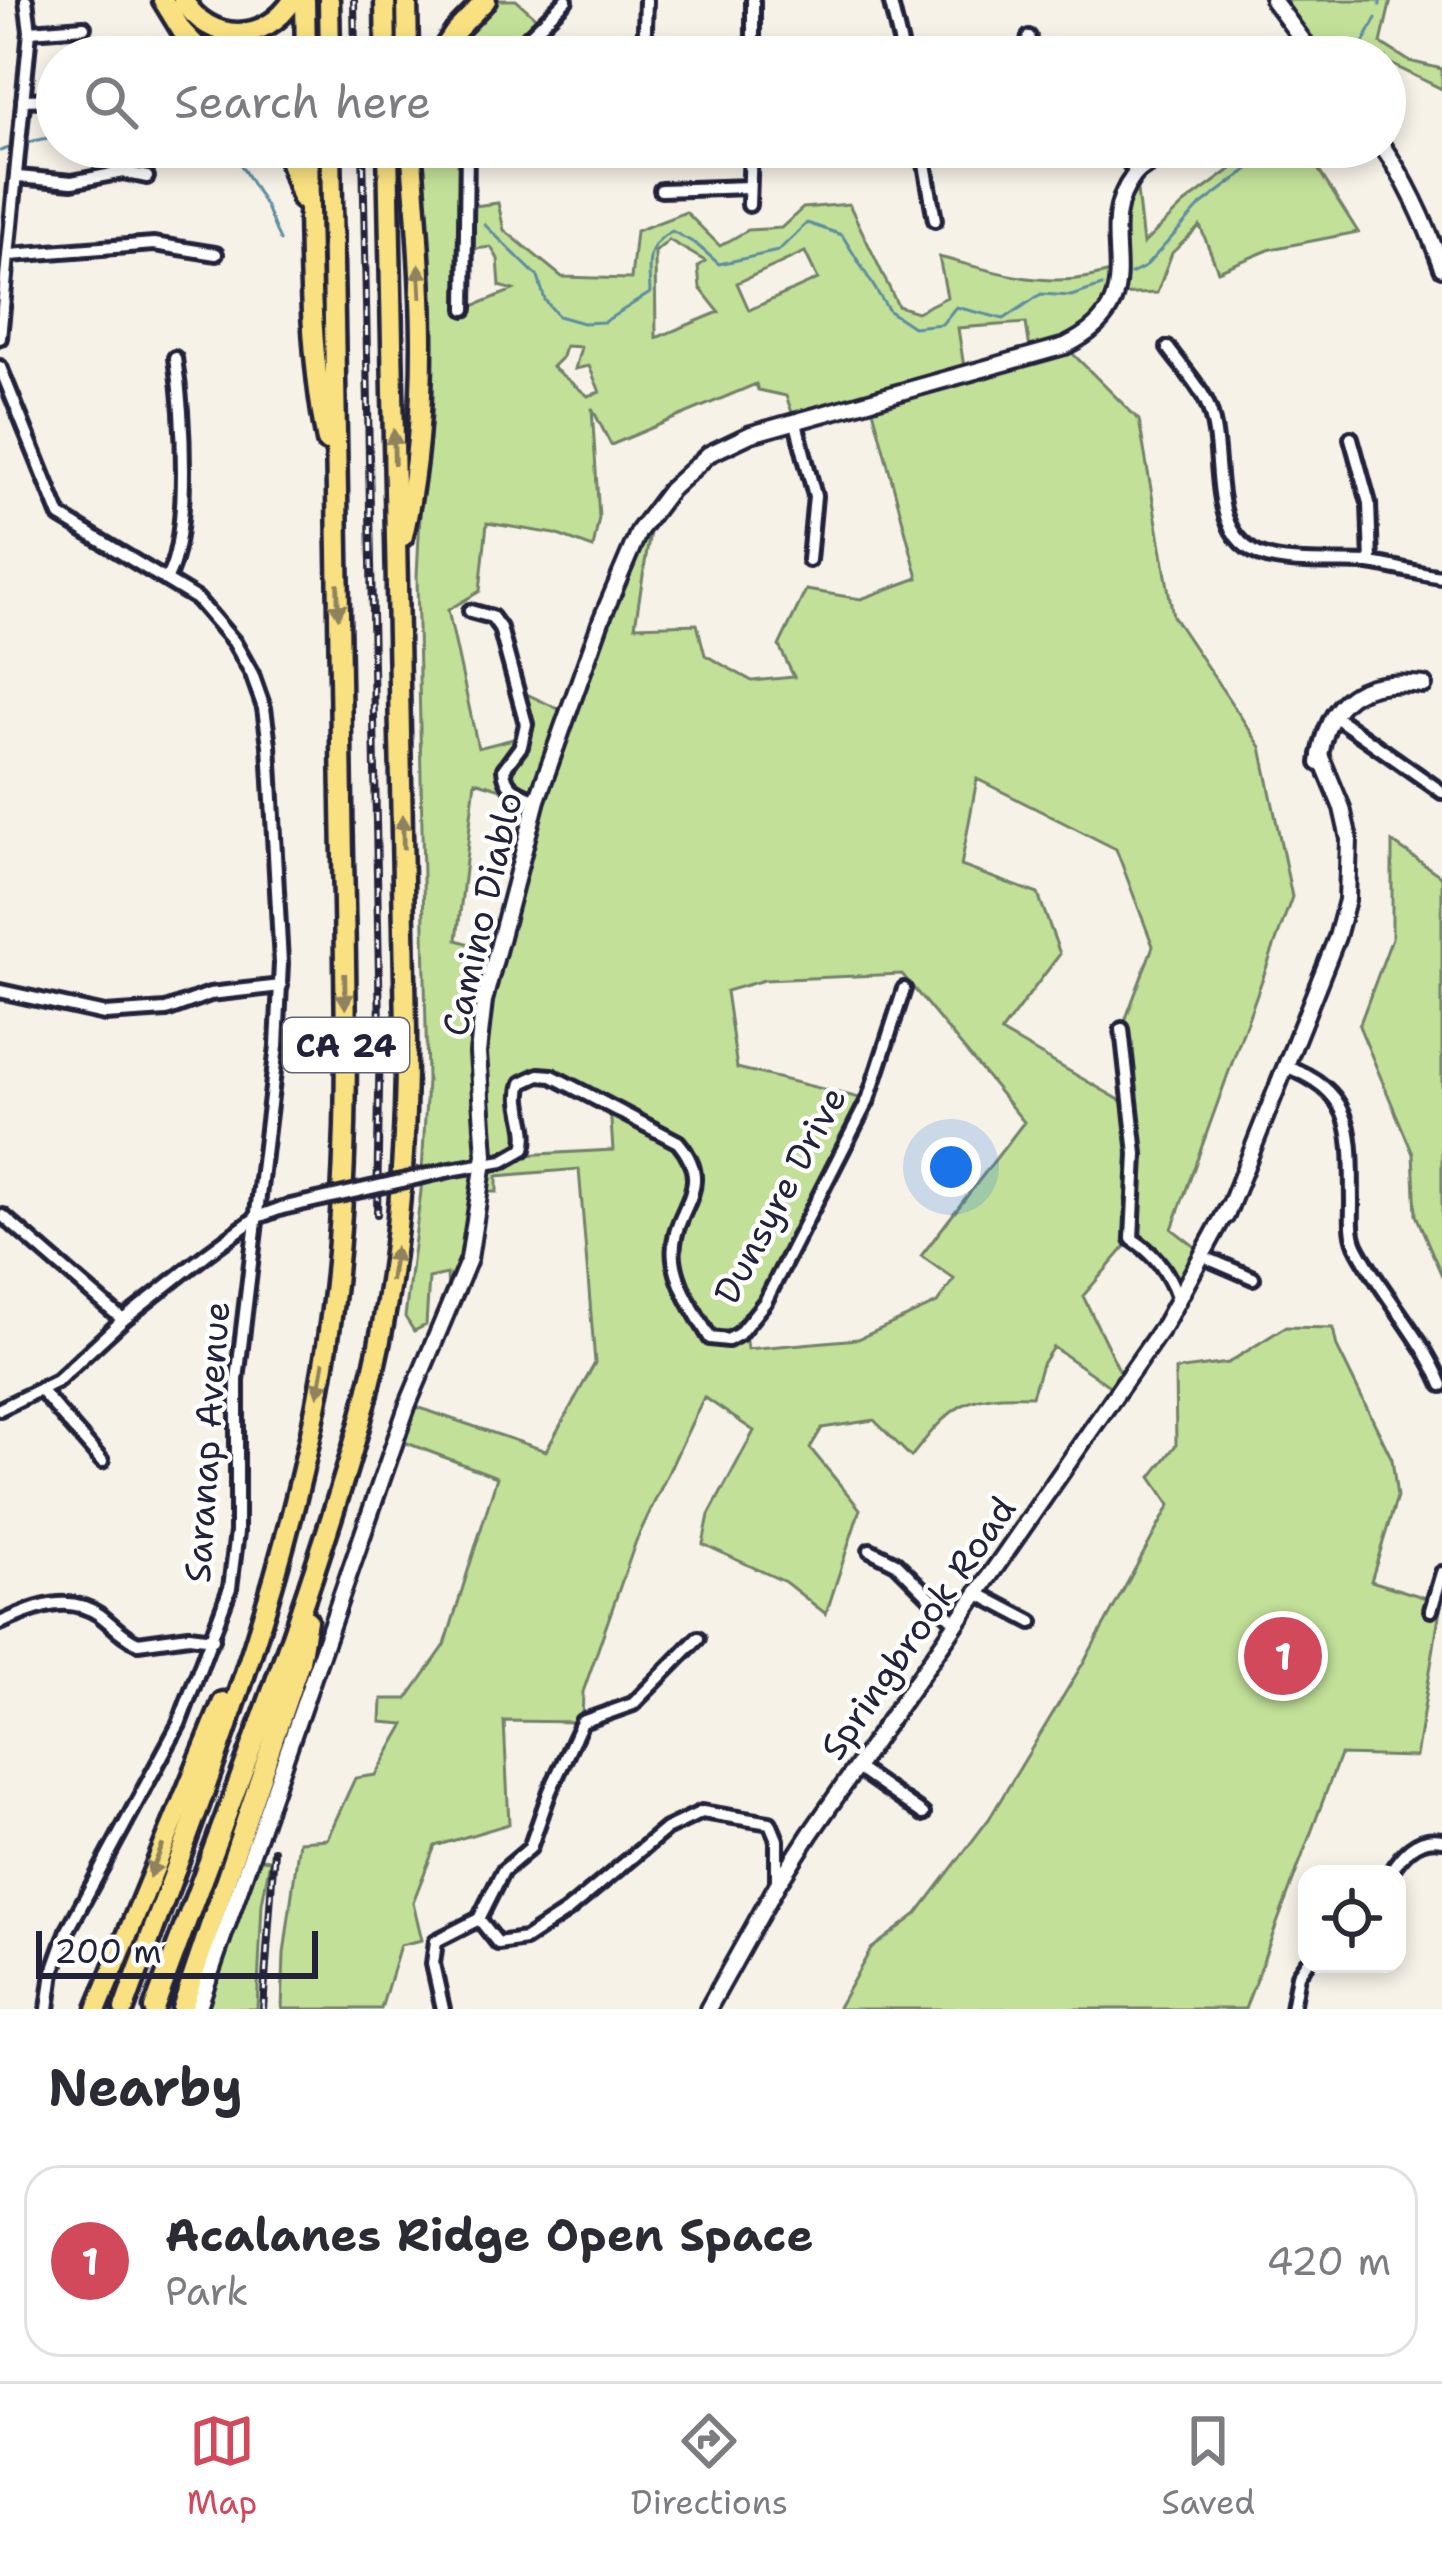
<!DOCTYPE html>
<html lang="en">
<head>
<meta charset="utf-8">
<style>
	:root { --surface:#fff; --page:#f7f7f7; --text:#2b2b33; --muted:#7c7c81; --line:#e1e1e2; --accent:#d1495b }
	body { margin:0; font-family:"Shantell Sans",sans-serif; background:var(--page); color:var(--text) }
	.controls { position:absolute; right:36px; bottom:36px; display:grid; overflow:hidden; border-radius:24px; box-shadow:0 6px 18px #0003 }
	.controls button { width:108px; height:108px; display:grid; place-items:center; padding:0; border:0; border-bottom:3px solid var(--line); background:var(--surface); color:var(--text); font:60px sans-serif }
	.scale { position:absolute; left:36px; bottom:30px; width:282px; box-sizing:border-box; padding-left:12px; border:6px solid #22223b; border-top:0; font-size:33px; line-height:42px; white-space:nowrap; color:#22223b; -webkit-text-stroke:9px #fff; paint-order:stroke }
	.you { position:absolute; left:951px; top:1167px; width:42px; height:42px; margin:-30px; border:9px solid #fff; border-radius:50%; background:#1a73e8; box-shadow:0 0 0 18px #1a73e833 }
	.badge { display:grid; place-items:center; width:78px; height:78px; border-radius:50%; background:var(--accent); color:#fff; font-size:39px; font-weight:700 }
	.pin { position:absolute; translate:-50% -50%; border:6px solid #fff; box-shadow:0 3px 12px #0006 }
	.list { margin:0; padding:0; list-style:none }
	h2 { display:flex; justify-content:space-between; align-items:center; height:156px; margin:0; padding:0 48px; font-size:51px }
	h2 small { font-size:39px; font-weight:400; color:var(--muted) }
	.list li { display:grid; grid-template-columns:78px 1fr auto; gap:36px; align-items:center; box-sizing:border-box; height:192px; margin:0 24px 24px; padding:0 24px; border:3px solid var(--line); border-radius:36px }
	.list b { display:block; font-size:45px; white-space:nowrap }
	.list p { margin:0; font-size:39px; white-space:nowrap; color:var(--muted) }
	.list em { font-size:39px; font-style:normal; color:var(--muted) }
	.icon { flex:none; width:66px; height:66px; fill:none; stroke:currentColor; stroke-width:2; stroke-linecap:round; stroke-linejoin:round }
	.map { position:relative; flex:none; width:1442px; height:2009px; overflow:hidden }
	.search { position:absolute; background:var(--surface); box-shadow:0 6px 18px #0003; left:36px; right:36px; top:36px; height:132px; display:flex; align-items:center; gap:30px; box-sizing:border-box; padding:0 42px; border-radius:66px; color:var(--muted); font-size:45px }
	.sheet { height:372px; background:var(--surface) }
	nav { display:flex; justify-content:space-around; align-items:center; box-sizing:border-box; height:168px; border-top:3px solid var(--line); background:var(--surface); font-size:33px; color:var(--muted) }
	nav a { display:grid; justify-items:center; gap:6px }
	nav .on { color:var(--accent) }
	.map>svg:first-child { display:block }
	.green { fill:#c2e098; stroke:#72816a; stroke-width:3; fill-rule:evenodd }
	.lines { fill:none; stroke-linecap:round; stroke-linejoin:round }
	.stream { stroke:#5e8da0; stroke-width:3 }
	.minor-casing { stroke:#22223b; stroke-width:20 }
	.tertiary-casing { stroke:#22223b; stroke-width:22 }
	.motorway-casing { stroke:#22223b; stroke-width:27 }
	.minor { stroke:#fff; stroke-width:10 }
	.tertiary { stroke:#fff; stroke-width:14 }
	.motorway { stroke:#f9e181; stroke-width:18 }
	.rail-casing { stroke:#22223b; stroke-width:8 }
	.rail { stroke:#fff; stroke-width:3; stroke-dasharray:9; stroke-linecap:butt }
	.minor-bridge-casing { stroke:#22223b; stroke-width:20; stroke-linecap:butt }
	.minor-bridge { stroke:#fff; stroke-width:10 }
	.oneway { fill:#8e825e }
	.labels { text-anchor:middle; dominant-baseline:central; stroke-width:9; stroke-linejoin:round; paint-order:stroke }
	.shield { fill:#fff; stroke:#646476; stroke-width:3 }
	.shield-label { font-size:33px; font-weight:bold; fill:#22223b }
	.street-label { font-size:36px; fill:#22223b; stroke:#fff }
</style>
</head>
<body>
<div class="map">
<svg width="1442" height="2009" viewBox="0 0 1442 2009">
	<rect width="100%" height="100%" fill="#f7f2e8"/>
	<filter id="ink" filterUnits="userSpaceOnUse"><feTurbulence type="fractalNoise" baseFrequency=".00833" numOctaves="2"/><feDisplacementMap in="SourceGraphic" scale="24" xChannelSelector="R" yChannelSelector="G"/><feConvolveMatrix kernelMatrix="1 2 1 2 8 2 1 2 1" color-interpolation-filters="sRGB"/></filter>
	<g filter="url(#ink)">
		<!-- green -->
		<g class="green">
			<path d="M499,0H516L542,23L508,57H444Z"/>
			<path d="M1273,0H1391L1381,43L1409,61L1442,69V89L1385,61V57H1314Z"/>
			<path d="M422,147H467L466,207L498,203L504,230L562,277L631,279L636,231L686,212L720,246L748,230L781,228L803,208L849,204L898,306L917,312L947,297L939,257C1000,273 1056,293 1118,269L1119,201L1135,173L1143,244L1184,204L1261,147H1304L1358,232L1271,249L1218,271L1200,226L1172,253L1157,293L1115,295L1105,320L1066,347L1139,420L1173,616L1261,747L1292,897L1172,1229L1202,1252L1177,1290L1132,1239L1083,1296L1125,1382L1118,1392L1053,1347L1042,1364L1032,1396C963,1394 953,1404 911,1457L874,1420L822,1428L810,1448L860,1509L826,1614L785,1582L703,1544L709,1515L754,1431L704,1397L636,1541L583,1692L582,1722L504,1721L509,1824L435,1846L413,1902L422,1940L400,1945L381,2009H282L284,1954L299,1841L327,1839L355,1778L376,1775L405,1724L381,1722L382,1699H407L445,1645L497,1477L396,1439L408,1404L546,1451L595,1363L579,1169L497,1176V1192H480L449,1312L447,1274L429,1278L426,1325L414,1331L405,1317L421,1191L427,1080L417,576L430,313ZM669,240L705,261L698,267L700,288L719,312L656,338L655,252ZM491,247L498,259L500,286L513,290L466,309V250ZM805,252L818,279L749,310L737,283ZM1026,323L1031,356L965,374L958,328ZM565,346L581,347L575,369L589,366L600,392L588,396L552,367L562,357ZM756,384L758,390L786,396L796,423L871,402L918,578L861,599L806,590L779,646L794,677L752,681L705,655L697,624L635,626L653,513L567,713L518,690L526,724L521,737L478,748L448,610L480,591L487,523L555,534L593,548L599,518L592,408L611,445ZM977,779L1116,849L1153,946L1122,1029L1132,1107L1001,1032L1060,954L1038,894L961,866ZM475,781L537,800L495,952L457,940ZM902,974L1024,1122L921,1256L954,1279L937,1303L858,1339L747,1349L744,1327L765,1302L868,1100L737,1068L726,991L764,980ZM552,1076L610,1107L613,1150L519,1155L528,1135L523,1082Z"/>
			<path d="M1392,842L1442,877V1276L1416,1215L1413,1154L1359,1026L1392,938Z"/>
			<path d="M1285,1327L1333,1328L1337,1347L1392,1459L1397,1497L1371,1581L1423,1597L1442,1598L1416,1757L1340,1755L1245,2009H837L871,1949L917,1914L989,1819L1085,1660L1170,1505L1151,1477L1176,1445L1175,1370L1228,1363Z"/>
			<path d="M261,1859L270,1860L262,1904L257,2009H204Z"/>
		</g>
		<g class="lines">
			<!-- stream -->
			<g class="stream">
				<path d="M1380,5V0"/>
				<path d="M1356,57L1376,18"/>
				<path d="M24,143L57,136"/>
				<path d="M230,147L266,207L280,241"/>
				<path d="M0,151L15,146"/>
				<path d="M484,224L538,277L545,300L558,316L583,323L604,322L650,293C649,265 644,245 672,231L696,244L719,264L778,251L807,223L842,235L889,311L913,327L942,324L956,307L1004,319L1041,294L1071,296L1102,286"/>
				<path d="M1131,274L1145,267L1201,205L1278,147"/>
			</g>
			<defs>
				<g id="minor">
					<path d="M890,0L904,57"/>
					<path d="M30,31L84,27"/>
					<path d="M508,57L566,0"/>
					<path d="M644,57L646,0"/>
					<path d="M753,57V0"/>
					<path d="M1025,57L1029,37"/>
					<path d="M23,100L57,99"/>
					<path d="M922,147L935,220"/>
					<path d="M1121,147L1135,173"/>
					<path d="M18,177L72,182L123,172L147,177"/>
					<path d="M661,190L749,187"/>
					<path d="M749,205L751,147"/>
					<path d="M10,255L154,244L216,254"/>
					<path d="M465,309L467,147"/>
					<path d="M0,338L30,31L26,0"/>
					<path d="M1168,348C1180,365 1197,382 1206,401C1231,452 1198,545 1275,559C1305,565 1338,561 1369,563C1394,566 1417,574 1442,577"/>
					<path d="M0,367L60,516L197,599L234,642L252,674L264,708L269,745L281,963L277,1046L237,1380V1532L230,1588L179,1724L68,1930L53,1972L48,2009"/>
					<path d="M796,423L815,496L809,560"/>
					<path d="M1351,438L1369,503L1371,563"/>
					<path d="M167,578C191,534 183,409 175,358"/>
					<path d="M470,611L492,617L500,628L526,724L521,746L504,769C505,790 520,793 537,800"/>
					<path d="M1334,716L1442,792"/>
					<path d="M0,991L105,1014L166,1010L210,994L281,986"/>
					<path d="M1122,1029L1136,1154L1132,1239C1154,1253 1170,1274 1178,1299"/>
					<path d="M1285,1066C1358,1093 1351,1135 1352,1202C1352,1218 1350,1235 1358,1249C1383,1296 1421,1335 1442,1385"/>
					<path d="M450,1170L503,1161L524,1149C531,1126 514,1105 522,1083L539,1075L552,1076L678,1142C719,1191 668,1210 674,1259C677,1287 697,1315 710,1338L728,1340L739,1334L765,1302L868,1100L904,989"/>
					<path d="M3,1216L123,1320"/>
					<path d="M1211,1260L1253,1278"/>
					<path d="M42,1392L102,1461"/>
					<path d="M0,1409L57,1381L123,1320L208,1253L257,1217L282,1208"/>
					<path d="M870,1550L896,1563L957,1624"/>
					<path d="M979,1594L1032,1622"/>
					<path d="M1431,1610L1442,1573"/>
					<path d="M0,1623C33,1609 66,1592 100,1615C113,1625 123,1637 138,1643L189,1636L213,1639"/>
					<path d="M698,1638L633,1704L582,1722L550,1791L530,1848L503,1871L479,1919L498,1943L525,1939L566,1912L666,1829L702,1812L770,1823L777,1840V1885"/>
					<path d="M857,1768L923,1814"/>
					<path d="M1389,1874C1401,1855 1417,1835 1442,1840"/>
					<path d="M443,2009L433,1964L436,1941L479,1919"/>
					<path d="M1292,2009L1298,1975L1307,1962"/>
				</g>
				<g id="tertiary">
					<path d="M1273,0L1315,57"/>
					<path d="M1383,147C1409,184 1427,226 1442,268"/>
					<path d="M1319,763C1327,698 1361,677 1424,685"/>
					<path d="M1226,1216L1337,937L1347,900L1349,839L1342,808L1320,755"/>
					<path d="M198,2009L408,1404L469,1259L485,1155L478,1053L484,1001L537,800L602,618L639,531L670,490L709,454L751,434L1065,346C1160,300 1088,236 1133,177C1142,164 1165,156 1180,147"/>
					<path d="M708,2009L777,1885L810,1834L1164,1325L1228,1208"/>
				</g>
				<g id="motorway">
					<path d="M163,0L182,31L207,57"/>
					<path d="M183,0C210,44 265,44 293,0"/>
					<path d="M305,0L306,57"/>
					<path d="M329,0L330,57"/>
					<path d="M385,0L386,57"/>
					<path d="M407,0L408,57"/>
					<path d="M438,57L455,32L486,0"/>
					<path d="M285,147L302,199"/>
					<path d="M308,147C310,244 308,346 327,441"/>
					<path d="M403,536C432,410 422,274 411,147"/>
					<path d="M97,2009L223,1702"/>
					<path d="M124,2009C201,1798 287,1587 324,1364C355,1179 345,991 342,804C338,585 336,366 331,147"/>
					<path d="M154,2009C209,1858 269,1709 319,1556C342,1486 364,1417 379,1345C400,1241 407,1135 406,1028L388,147"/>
					<path d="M182,2009L300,1661L307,1620"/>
				</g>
			</defs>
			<!-- minor casing -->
			<use href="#minor" class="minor-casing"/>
			<!-- tertiary casing -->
			<use href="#tertiary" class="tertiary-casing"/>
			<!-- motorway casing -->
			<use href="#motorway" class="motorway-casing"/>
			<!-- minor -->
			<use href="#minor" class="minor"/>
			<!-- tertiary -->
			<use href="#tertiary" class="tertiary"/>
			<!-- motorway -->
			<use href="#motorway" class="motorway"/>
			<defs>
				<g id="rail">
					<path d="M354,0L355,57"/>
					<path d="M363,147L380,1029L377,1214"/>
					<path d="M263,2009L274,1850"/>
				</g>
			</defs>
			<!-- rail casing -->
			<use href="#rail" class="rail-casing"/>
			<!-- rail -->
			<use href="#rail" class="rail"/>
			<defs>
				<path id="minor-bridge" d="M282,1208L450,1170"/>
			</defs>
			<!-- minor-bridge casing -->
			<use href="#minor-bridge" class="minor-bridge-casing"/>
			<!-- minor-bridge -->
			<use href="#minor-bridge" class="minor-bridge"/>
		</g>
		<!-- one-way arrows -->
		<defs><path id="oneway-solid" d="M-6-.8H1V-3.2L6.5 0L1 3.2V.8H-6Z" transform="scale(3)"/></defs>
		<g class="oneway">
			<use href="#oneway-solid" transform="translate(420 281) rotate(-93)"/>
			<use href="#oneway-solid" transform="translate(394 447) rotate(-91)"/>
			<use href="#oneway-solid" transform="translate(338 601) rotate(89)"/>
			<use href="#oneway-solid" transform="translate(403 832) rotate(-91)"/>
			<use href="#oneway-solid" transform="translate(345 991) rotate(89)"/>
			<use href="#oneway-solid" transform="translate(393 1264) rotate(-82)"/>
			<use href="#oneway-solid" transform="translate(321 1379) rotate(100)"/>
			<use href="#oneway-solid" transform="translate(156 1861) rotate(113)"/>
		</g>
	</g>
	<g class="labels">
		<!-- shield labels -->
		<rect class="shield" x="283" y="1018" width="126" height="54" rx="9"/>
		<g class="shield-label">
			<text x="346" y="1045">CA 24</text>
		</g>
		<!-- street labels -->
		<g class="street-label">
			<text transform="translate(482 914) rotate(-77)">Camino Diablo</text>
			<text transform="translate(780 1195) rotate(-62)">Dunsyre Drive</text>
			<text transform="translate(207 1442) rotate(-86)">Saranap Avenue</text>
			<text transform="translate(918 1628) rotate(-55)">Springbrook Road</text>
		</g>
	</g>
</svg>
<div class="controls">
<button><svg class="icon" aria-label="locate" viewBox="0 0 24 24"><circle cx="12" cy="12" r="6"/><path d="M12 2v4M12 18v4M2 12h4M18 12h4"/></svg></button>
</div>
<div class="scale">200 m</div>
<div class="you"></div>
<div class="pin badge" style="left:1283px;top:1656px">1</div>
<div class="search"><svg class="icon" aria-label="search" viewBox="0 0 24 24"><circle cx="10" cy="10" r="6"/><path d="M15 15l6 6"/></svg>Search here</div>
</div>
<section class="sheet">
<h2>Nearby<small></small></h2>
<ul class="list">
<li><span class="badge">1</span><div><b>Acalanes Ridge Open Space</b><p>Park</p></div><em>420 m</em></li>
</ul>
</section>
<nav>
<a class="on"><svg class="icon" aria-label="map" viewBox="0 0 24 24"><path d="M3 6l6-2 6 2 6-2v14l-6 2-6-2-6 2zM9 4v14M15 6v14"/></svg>Map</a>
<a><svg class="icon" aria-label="directions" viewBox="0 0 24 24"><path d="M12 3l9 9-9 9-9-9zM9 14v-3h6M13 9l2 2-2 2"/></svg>Directions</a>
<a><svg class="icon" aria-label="saved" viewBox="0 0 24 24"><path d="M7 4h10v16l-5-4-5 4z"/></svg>Saved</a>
</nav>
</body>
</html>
